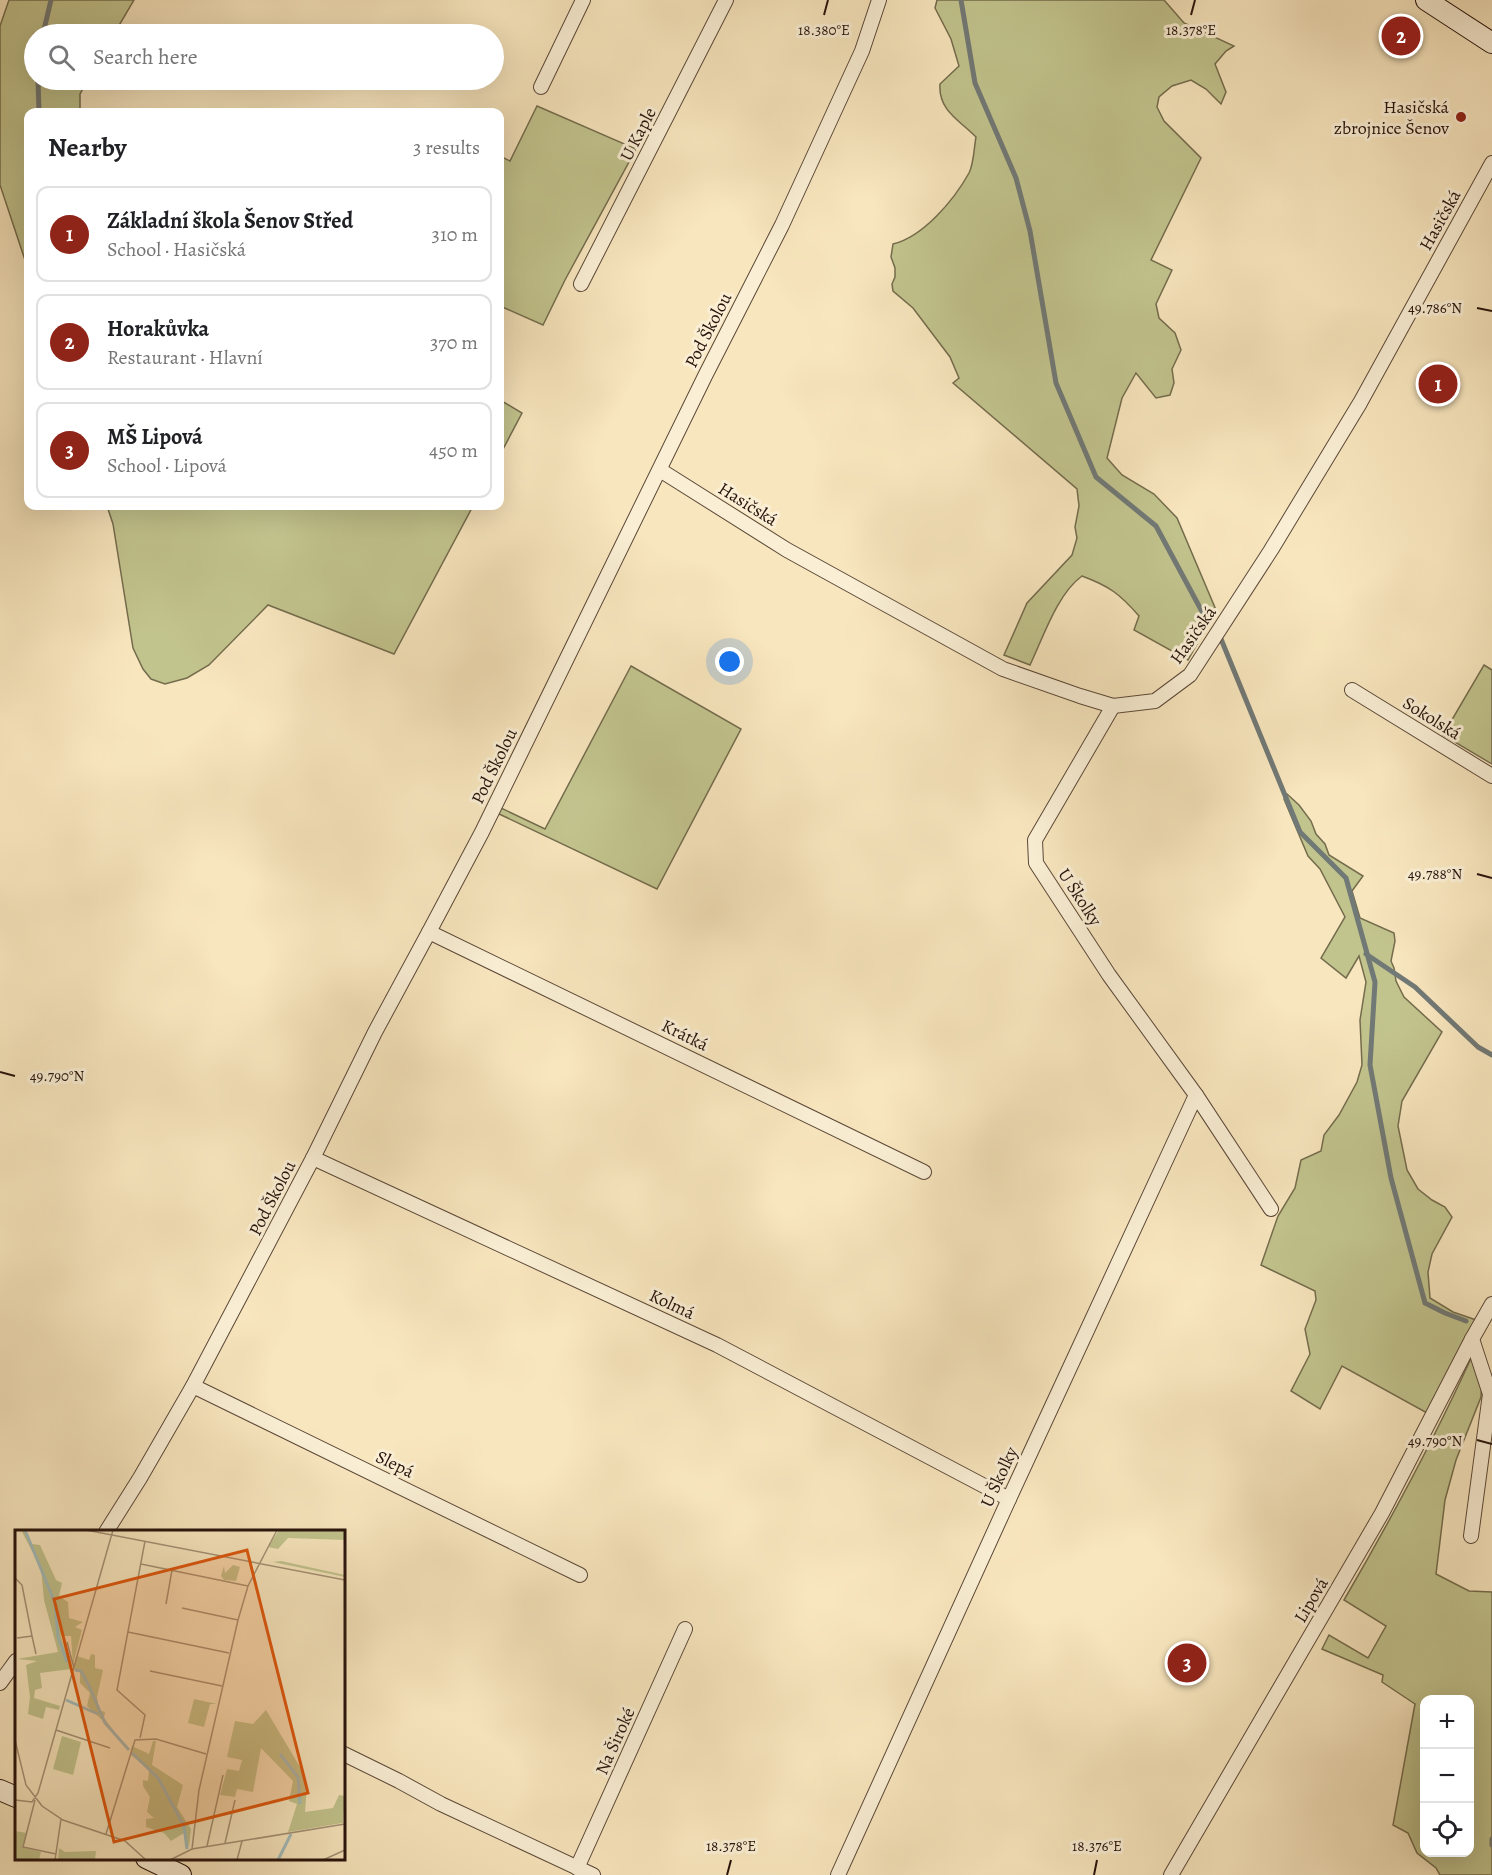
<!DOCTYPE html>
<html lang="en">
<head>
<meta charset="utf-8">
<style>
	:root { --surface:#fff; --page:#f2f2f2; --text:#202124; --muted:#757577; --line:#e0e0e0; --accent:#8f2418 }
	body { margin:0; font-family:Alegreya,serif; background:var(--page); color:var(--text) }
	.controls { position:absolute; right:18px; bottom:18px; display:grid; overflow:hidden; border-radius:12px; box-shadow:0 6px 24px #0002 }
	.controls button { width:54px; height:54px; display:grid; place-items:center; padding:0; border:0; border-bottom:2px solid var(--line); background:var(--surface); color:var(--text); font:30px sans-serif }
	.you { position:absolute; left:730px; top:662px; width:21px; height:21px; margin:-15px; border:4px solid #fff; border-radius:50%; background:#1a73e8; box-shadow:0 0 0 9px #1a73e833 }
	.badge { display:grid; place-items:center; width:39px; height:39px; border-radius:50%; background:var(--accent); color:#fff; font-size:20px; font-weight:700 }
	.pin { position:absolute; translate:-50% -50%; border:3px solid #fff; box-shadow:0 2px 6px #0006 }
	.list { margin:0; padding:0; list-style:none }
	h2 { display:flex; justify-content:space-between; align-items:center; height:78px; margin:0; padding:0 24px; font-size:26px }
	h2 small { font-size:20px; font-weight:400; color:var(--muted) }
	.list li { display:grid; grid-template-columns:39px 1fr auto; gap:18px; align-items:center; box-sizing:border-box; height:96px; margin:0 12px 12px; padding:0 12px; border:2px solid var(--line); border-radius:12px }
	.list b { display:block; font-size:22px; white-space:nowrap }
	.list p { margin:0; font-size:20px; white-space:nowrap; color:var(--muted) }
	.list em { font-size:20px; font-style:normal; color:var(--muted) }
	.icon { flex:none; width:33px; height:33px; fill:none; stroke:currentColor; stroke-width:2; stroke-linecap:round; stroke-linejoin:round }
	.map { position:relative; flex:none; width:1492px; height:1875px; overflow:hidden }
	.search { position:absolute; background:var(--surface); box-shadow:0 6px 24px #0002; left:24px; top:24px; width:480px; height:66px; display:flex; align-items:center; gap:15px; box-sizing:border-box; padding:0 21px; border-radius:33px; color:var(--muted); font-size:22px }
	.panel { position:absolute; background:var(--surface); box-shadow:0 6px 24px #0002; left:24px; top:108px; width:480px; height:402px; border-radius:12px }
	.map>svg:first-child { display:block }
	.green { fill:#c2c48e; stroke:#746c4d; stroke-width:1.5; fill-rule:evenodd }
	.lines { fill:none; stroke-linecap:round; stroke-linejoin:round }
	.stream { stroke:#717976; stroke-width:5 }
	.minor-casing { stroke:#5b4838; stroke-width:16 }
	.secondary-casing { stroke:#27130c; stroke-width:22 }
	.minor { stroke:#faefd5; stroke-width:14 }
	.secondary { stroke:#faefd5; stroke-width:20 }
	.ticks { fill:none; stroke:#27130c; stroke-width:2 }
	.poi-dot { fill:#8f2418; stroke:#faefd5; stroke-width:2 }
	.labels { text-anchor:middle; dominant-baseline:central; stroke-width:6; stroke-linejoin:round; paint-order:stroke }
	.poi-label { font-size:18px; fill:#27130c; stroke:#faefd5; text-anchor:end }
	.street-label { font-size:18px; fill:#27130c; stroke:#faefd5 }
	.inset-river { fill:none; stroke:#a2bdbc; stroke-width:3 }
	.inset-road { fill:none; stroke:#a49277; stroke-width:1.5 }
	.view { fill:#de560c; fill-opacity:0.15; stroke:#de560c; stroke-width:3 }
	.inset-edge { fill:none; stroke:#27130c; stroke-width:3 }
	.ticks-label { font-size:15px; text-anchor:middle; fill:#27130c; stroke:#faefd5; stroke-width:6; stroke-linejoin:round; paint-order:stroke }
</style>
</head>
<body>
<div class="map">
<svg width="1492" height="1875" viewBox="0 0 1492 1875">
	<rect width="100%" height="100%" fill="#f8e6be"/>
	<filter id="stains"><feTurbulence type="fractalNoise" baseFrequency=".00333" numOctaves="4"/><feColorMatrix values="0 0 0 0 .2 0 0 0 0 .09 0 0 0 0 .02 0 0 0 .5 -.17"/></filter>
	<radialGradient id="worn" r=".72"><stop offset=".6" stop-color="#630" stop-opacity="0"/><stop offset="1" stop-color="#630" stop-opacity=".3"/></radialGradient>
	<!-- green -->
	<g class="green">
		<path d="M9,0H134L114,34H34V80H88L80,94V112H28V269L0,185V26Z"/>
		<path d="M937,0H1164L1184,23L1234,46L1226,51L1215,64L1226,92L1221,104L1206,89L1191,80L1172,86L1159,97L1157,107L1164,121L1201,158L1151,260L1172,270L1156,304L1159,318L1175,333L1181,350L1172,369L1174,383L1170,395L1156,398L1136,373L1122,398L1107,458L1122,475L1154,494L1177,518L1216,610L1188,660L1134,630L1139,616C1120,594 1109,586 1082,576C1057,594 1043,638 1030,665L1004,655L1027,603L1072,555L1077,538L1075,527L1079,506L1077,489L953,383L959,378L950,357L913,308L893,291L892,284L895,277V268L891,257L893,244C923,237 954,200 969,173C974,163 974,147 976,137C959,120 938,110 940,84L959,66L951,39L935,8Z"/>
		<path d="M537,106L636,149L565,280L543,325L500,306V156L510,161Z"/>
		<path d="M500,400L522,413L500,455Z"/>
		<path d="M107,506H473L394,654L268,605L209,665L187,678L165,684L151,679L143,669L133,648L113,524Z"/>
		<path d="M1484,665L1492,670V764L1443,735Z"/>
		<path d="M631,666L741,729L657,889L497,813L499,807L545,829Z"/>
		<path d="M1287,794L1299,805L1311,821L1316,834L1325,844L1329,855L1363,876L1352,891L1360,918L1394,933L1395,941L1391,961L1394,968L1396,981L1404,997L1442,1032L1402,1101L1398,1126L1407,1170L1418,1189L1432,1200L1445,1207L1452,1217L1432,1254L1428,1272L1430,1298L1453,1312L1479,1321L1427,1413L1342,1366L1320,1409L1291,1391L1310,1354L1305,1329L1316,1300L1315,1291L1261,1265L1278,1216L1295,1188L1301,1160L1321,1151L1324,1135L1339,1115L1357,1082L1362,1065L1360,1020L1366,982L1359,956L1346,978L1321,958L1345,917L1320,869L1308,856L1284,799Z"/>
		<path d="M1472,1356L1482,1382L1481,1397L1456,1460L1445,1500L1436,1574L1469,1591L1492,1592V1875H1440L1436,1868L1417,1853L1408,1833L1393,1825L1415,1704L1382,1682L1383,1675L1322,1649L1329,1635L1368,1658L1386,1626L1344,1600C1390,1521 1434,1440 1472,1356ZM1424,1700H1470V1852H1424Z"/>
	</g>
	<g class="lines">
		<!-- stream -->
		<g class="stream">
			<path d="M961,0L975,83L1016,178L1030,231L1056,383L1096,477L1156,526L1206,619"/>
			<path d="M43,34L51,0"/>
			<path d="M38,80L39,112"/>
			<path d="M1221,639L1300,832L1346,878L1375,982L1370,1065L1391,1178L1425,1303L1445,1313L1466,1321"/>
			<path d="M1366,954L1415,987L1478,1047L1492,1055"/>
			<path d="M1492,1839V1845"/>
		</g>
		<defs>
			<g id="minor">
				<path d="M541,87L583,0"/>
				<path d="M581,284L726,0"/>
				<path d="M660,470L787,550L1003,669L1080,696L1113,706L1155,701L1190,675L1271,550L1360,403L1492,163"/>
				<path d="M1352,690L1492,776"/>
				<path d="M429,932L924,1172"/>
				<path d="M1196,1095L1271,1209"/>
				<path d="M313,1158L717,1345L1009,1499"/>
				<path d="M193,1386L580,1575"/>
				<path d="M106,1532L140,1478L193,1386L313,1158L375,1032L429,932L482,832L705,376L782,225L862,51L879,0"/>
				<path d="M1471,1536L1490,1394L1472,1339"/>
				<path d="M0,1683L16,1661"/>
				<path d="M344,1754L399,1781L441,1804L593,1875"/>
				<path d="M577,1868L685,1629"/>
				<path d="M838,1875L1009,1499L1196,1095L1109,975L1036,863L1035,840L1113,706"/>
				<path d="M1171,1875L1382,1513L1472,1339L1492,1304"/>
			</g>
			<g id="secondary">
				<path d="M1426,0L1492,43"/>
				<path d="M0,1790L16,1797"/>
				<path d="M146,1858L181,1875"/>
			</g>
		</defs>
		<!-- minor casing -->
		<use href="#minor" class="minor-casing"/>
		<!-- secondary casing -->
		<use href="#secondary" class="secondary-casing"/>
		<!-- minor -->
		<use href="#minor" class="minor"/>
		<!-- secondary -->
		<use href="#secondary" class="secondary"/>
	</g>
	<!-- ticks -->
	<path class="ticks" d="M824,15L828,0M1191,15L1195,0M1477,308L1492,311M1477,874L1492,878M0,1072L15,1076M1477,1440L1492,1444M727,1875L731,1860M1094,1875L1097,1860"/>
	<!-- markers -->
	<circle class="poi-dot" cx="1461" cy="117" r="6"/>
	<g class="labels">
		<!-- poi labels -->
		<g class="poi-label">
			<text x="1449" y="107">Hasičská<tspan x="1449" dy="21">zbrojnice Šenov</tspan></text>
		</g>
		<!-- street labels -->
		<g class="street-label">
			<text transform="translate(638 134) rotate(-63)">U Kaple</text>
			<text transform="translate(1440 220) rotate(-61)">Hasičská</text>
			<text transform="translate(708 330) rotate(-63)">Pod Školou</text>
			<text transform="translate(748 504) rotate(32)">Hasičská</text>
			<text transform="translate(1193 635) rotate(-55)">Hasičská</text>
			<text transform="translate(1432 718) rotate(32)">Sokolská</text>
			<text transform="translate(494 766) rotate(-64)">Pod Školou</text>
			<text transform="translate(1080 897) rotate(57)">U Školky</text>
			<text transform="translate(685 1035) rotate(26)">Krátká</text>
			<text transform="translate(272 1198) rotate(-63)">Pod Školou</text>
			<text transform="translate(672 1304) rotate(25)">Kolmá</text>
			<text transform="translate(395 1464) rotate(26)">Slepá</text>
			<text transform="translate(999 1477) rotate(-65)">U Školky</text>
			<text transform="translate(1311 1600) rotate(-59)">Lipová</text>
			<text transform="translate(615 1741) rotate(-66)">Na Široké</text>
		</g>
	</g>
	<!-- overview -->
	<g transform="translate(15 1530)">
		<rect width="330" height="330" fill="#f8e6be"/>
		<path d="M6,0H10L17,14L25,15L41,50L47,53L44,66L53,72L54,88L68,92L60,97L67,100L58,135L56,106H46L56,139L25,143L27,158L20,160L19,168L45,176L44,180L31,177L28,189L13,184L15,167L11,135L22,131L2,129L43,122L29,70L26,38ZM264,0H330V10L273,8L263,19L253,17ZM266,31L330,45V47L258,32ZM218,35L225,37L221,51L209,50L206,46L209,36L210,43ZM76,124L80,125V138L88,140L82,167L84,180L90,182L89,188L100,202L72,176L75,163L65,153V142L58,140L62,126L74,130ZM179,169L202,174H195L189,197L173,193ZM251,180L288,242L292,256L290,282L318,278L324,265L330,266L328,293L273,302L282,274L274,271L278,251L246,218L238,262L222,259L220,267L205,265L212,239L224,241L227,230L212,227L220,191L238,194ZM47,206L66,212L58,245L38,239ZM138,211H141L137,235L168,255L162,277L176,299L174,317L169,303L156,311L149,303L131,297V289L139,288L132,282L135,267L128,256V250L133,251L134,240L115,224L117,216L134,224ZM0,301L12,303L7,317L26,322L24,330H0ZM44,318L50,322L81,321L80,330H43Z" fill="#c2c48e"/>
		<path class="inset-river" d="M10,0L40,73L43,107L52,132M60,140L66,141L74,156L90,193L114,220M51,170L83,184M117,223L143,248L169,296L172,319M265,224L283,247L285,274M263,330L276,304"/>
		<path class="inset-road" d="M71,0L330,50M126,34L233,56M0,48L7,55L17,106M151,74L157,40M167,78L223,90M113,102L214,123M2,108L17,106L21,124M52,112L59,138M135,141L207,156M41,200L95,218M125,208L130,185L102,160L130,11M0,210L11,255L27,276L48,290L110,311L131,330M0,270L17,272L23,263L98,0M20,270L8,317L41,324M91,304L120,210L141,209L191,224M210,313L220,270M192,316L208,245M177,319L184,260L223,90L233,56L262,0M40,330L46,289M155,330L177,319L330,294M222,330L227,311M308,330L330,320"/>
		<path class="view" d="M232,20L293,263L99,312L39,69Z"/>
		<rect width="330" height="330" class="inset-edge"/>
	</g>
	<g class="ticks-label">
		<text x="824" y="35">18.380°E</text>
		<text x="1191" y="35">18.378°E</text>
		<text x="1435" y="313">49.786°N</text>
		<text x="1435" y="879">49.788°N</text>
		<text x="57" y="1081">49.790°N</text>
		<text x="1435" y="1446">49.790°N</text>
		<text x="731" y="1851">18.378°E</text>
		<text x="1097" y="1851">18.376°E</text>
	</g>
	<rect width="100%" height="100%" filter="url(#stains)"/>
	<rect width="100%" height="100%" fill="url(#worn)"/>
</svg>
<div class="controls">
<button>+</button>
<button>−</button>
<button><svg class="icon" aria-label="locate" viewBox="0 0 24 24"><circle cx="12" cy="12" r="6"/><path d="M12 2v4M12 18v4M2 12h4M18 12h4"/></svg></button>
</div>
<div class="you"></div>
<div class="pin badge" style="left:1438px;top:384px">1</div>
<div class="pin badge" style="left:1401px;top:36px">2</div>
<div class="pin badge" style="left:1187px;top:1663px">3</div>
<div class="search"><svg class="icon" aria-label="search" viewBox="0 0 24 24"><circle cx="10" cy="10" r="6"/><path d="M15 15l6 6"/></svg>Search here</div>
<section class="panel">
<h2>Nearby<small>3 results</small></h2>
<ul class="list">
<li><span class="badge">1</span><div><b>Základní škola Šenov Střed</b><p>School · Hasičská</p></div><em>310 m</em></li>
<li><span class="badge">2</span><div><b>Horakůvka</b><p>Restaurant · Hlavní</p></div><em>370 m</em></li>
<li><span class="badge">3</span><div><b>MŠ Lipová</b><p>School · Lipová</p></div><em>450 m</em></li>
</ul>
</section>
</div>
</body>
</html>
